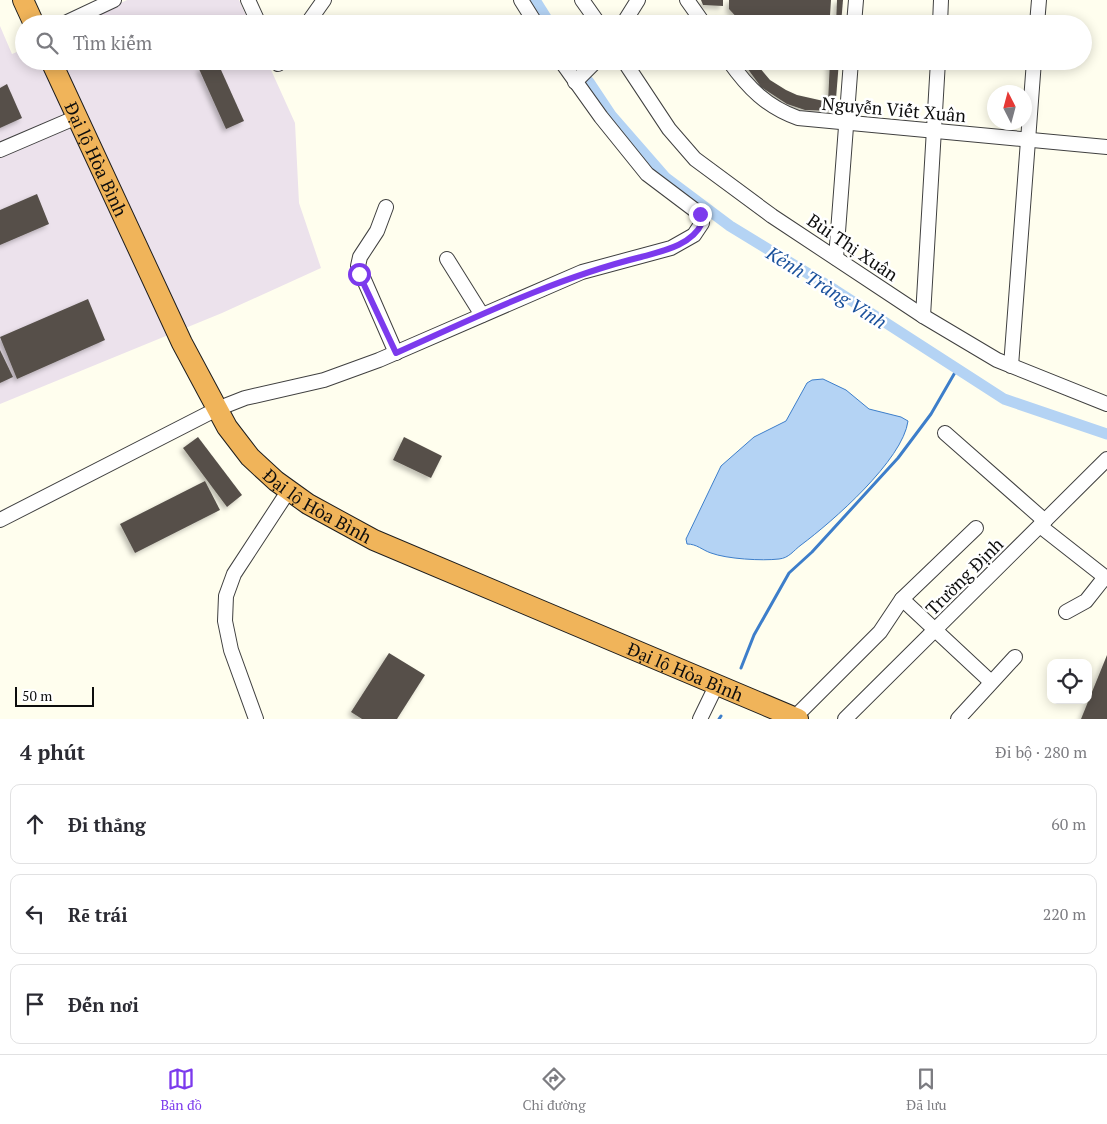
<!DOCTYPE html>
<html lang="vi">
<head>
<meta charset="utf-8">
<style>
	:root { --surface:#fff; --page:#f2f2f3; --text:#2b2b33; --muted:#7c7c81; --line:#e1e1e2; --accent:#7c3aed }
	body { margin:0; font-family:"PT Serif",serif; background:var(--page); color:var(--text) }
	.controls { position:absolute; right:15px; bottom:15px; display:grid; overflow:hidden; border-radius:10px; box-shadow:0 2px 12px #0003 }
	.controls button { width:45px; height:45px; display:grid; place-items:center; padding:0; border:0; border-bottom:1px solid var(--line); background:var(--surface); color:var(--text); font:25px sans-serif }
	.compass { position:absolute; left:987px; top:85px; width:45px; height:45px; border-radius:50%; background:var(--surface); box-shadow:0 2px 12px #0003; rotate:354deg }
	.scale { position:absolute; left:15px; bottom:12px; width:79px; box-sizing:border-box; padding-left:5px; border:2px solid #0d0d0d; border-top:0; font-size:14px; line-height:18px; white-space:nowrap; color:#0d0d0d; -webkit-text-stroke:4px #fff; paint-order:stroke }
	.stop { position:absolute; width:15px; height:15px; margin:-11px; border:4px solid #7c3aed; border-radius:50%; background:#fff }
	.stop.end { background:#7c3aed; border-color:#fff; box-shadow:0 1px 5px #0008 }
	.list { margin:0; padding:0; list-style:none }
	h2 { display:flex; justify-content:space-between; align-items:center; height:65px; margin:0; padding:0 20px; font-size:21px }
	h2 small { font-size:16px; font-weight:400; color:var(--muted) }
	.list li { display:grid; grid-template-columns:32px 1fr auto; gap:15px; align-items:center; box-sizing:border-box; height:80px; margin:0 10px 10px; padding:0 10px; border:1px solid var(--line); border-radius:10px }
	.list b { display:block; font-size:19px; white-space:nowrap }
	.list em { font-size:16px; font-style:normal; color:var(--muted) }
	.icon { flex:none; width:28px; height:28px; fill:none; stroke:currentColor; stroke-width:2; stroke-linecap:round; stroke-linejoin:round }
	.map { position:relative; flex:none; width:1107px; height:719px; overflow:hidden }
	.search { position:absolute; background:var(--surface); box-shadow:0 2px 12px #0003; left:15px; right:15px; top:15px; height:55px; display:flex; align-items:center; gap:12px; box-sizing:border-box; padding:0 18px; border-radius:28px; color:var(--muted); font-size:19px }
	.sheet { height:335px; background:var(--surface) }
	nav { display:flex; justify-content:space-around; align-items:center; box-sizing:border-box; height:70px; border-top:1px solid var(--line); background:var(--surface); font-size:14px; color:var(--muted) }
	nav a { display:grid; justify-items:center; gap:2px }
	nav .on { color:var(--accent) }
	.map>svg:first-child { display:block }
	.industrial { fill:#ece2ec }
	.water { fill:#b4d3f4; stroke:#3d7eca }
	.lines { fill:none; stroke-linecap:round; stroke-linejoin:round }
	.stream { stroke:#3d7eca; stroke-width:3 }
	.canal { stroke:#b4d3f4; stroke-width:11 }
	.building { fill:#56504a; filter:url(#shadow) }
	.minor-casing { stroke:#404040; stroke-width:16 }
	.highway-casing { stroke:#1e1e1e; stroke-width:22 }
	.minor { stroke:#fff; stroke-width:14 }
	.highway { stroke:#f0b45a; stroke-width:20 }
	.route { stroke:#7c3aed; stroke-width:6 }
	.labels { text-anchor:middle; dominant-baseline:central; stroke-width:5; stroke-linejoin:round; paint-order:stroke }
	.street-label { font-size:18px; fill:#0d0d0d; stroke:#fff }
	.water-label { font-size:19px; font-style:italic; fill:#1a519c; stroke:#fff }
</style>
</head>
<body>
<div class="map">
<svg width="1107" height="719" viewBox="0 0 1107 719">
	<defs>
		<filter id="shadow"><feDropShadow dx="-3" dy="3" stdDeviation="2.5" flood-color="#0004"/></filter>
	</defs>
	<rect width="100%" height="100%" fill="#fffeee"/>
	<!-- industrial -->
	<g class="industrial">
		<path d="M127,0H239L250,24H77Z"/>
		<path d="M0,26L12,54L24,49V61H267L295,123L299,203L321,268L222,313L0,404Z"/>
	</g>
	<!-- water -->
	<path class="water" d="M823,379L846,390L869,409L901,417L908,421C903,460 832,522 801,545C793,551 789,558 779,559C762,561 727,559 711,553C702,550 697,544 687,544L686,539L721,466L754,437L786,421L807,383L812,380Z"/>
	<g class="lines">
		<!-- stream -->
		<g class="stream">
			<path d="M741,668L754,635L789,573L812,552L898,458L931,414L957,369"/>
			<path d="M719,719L721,716"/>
		</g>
		<!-- canal -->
		<g class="canal">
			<path d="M535,0L550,24"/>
			<path d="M575,61L578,65"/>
			<path d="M589,82L611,115L666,178L730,226L835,290L1004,399L1107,434"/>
		</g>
	</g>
	<!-- building -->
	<g class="building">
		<path d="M701,0H723V6L703,5Z"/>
		<path d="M729,0H831L830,16L819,24L740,21L729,9Z"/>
		<path d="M837,0H843L841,24H836Z"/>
		<path d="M217,61L244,121L226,129L199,69Z"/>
		<path d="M742,61H754L770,80L786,90L797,95L828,102L830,61H839L835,111L805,110L787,104L761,87Z"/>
		<path d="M7,84L22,118L0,128V88Z"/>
		<path d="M37,194L49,224L0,245V210Z"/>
		<path d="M88,299L105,340L17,379L0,337Z"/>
		<path d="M0,350L13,377L0,383Z"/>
		<path d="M198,437L242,495L227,507L183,448Z"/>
		<path d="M404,437L442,456L431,478L393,460Z"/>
		<path d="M205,481L220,510L135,553L120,524Z"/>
		<path d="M389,653L425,675L397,719H362L351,712Z"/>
		<path d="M1107,655V719H1081Z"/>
	</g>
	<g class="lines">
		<defs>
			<g id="minor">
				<path d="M248,0L259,24"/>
				<path d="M521,0L536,24"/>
				<path d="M582,0L599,24"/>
				<path d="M687,0L704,24"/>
				<path d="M63,24L114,0"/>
				<path d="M307,24L324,0"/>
				<path d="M623,24L638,0"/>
				<path d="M854,24L856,0"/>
				<path d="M940,24L941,0"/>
				<path d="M1037,24L1039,0"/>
				<path d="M277,61L278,64L280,61"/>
				<path d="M624,61L669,129L695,159L772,216L923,316L997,360L1107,404"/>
				<path d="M729,61C748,88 767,107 798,118L1107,147"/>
				<path d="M575,82L596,61"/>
				<path d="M0,150L77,117"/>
				<path d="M386,207L377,231L360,257L358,266L396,353"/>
				<path d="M836,258L851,61"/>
				<path d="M447,259L482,315"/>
				<path d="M923,316L938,61"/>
				<path d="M1011,366L1034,61"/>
				<path d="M945,433L1045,521"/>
				<path d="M0,520L217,409L245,398L324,380L379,360L582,272L671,248L694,235L702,223L700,214L647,174L601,117L561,61"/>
				<path d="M1040,526L1105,577L1086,601L1066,612"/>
				<path d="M902,599L991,682"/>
				<path d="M794,718L880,632L902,599L976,528"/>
				<path d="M256,719L231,650L225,621L226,596L234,574L289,490"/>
				<path d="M700,719L717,684"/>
				<path d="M845,719L1107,459"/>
				<path d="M958,719L1015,657"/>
			</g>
			<g id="highway">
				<path d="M23,0L34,24"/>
				<path id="s1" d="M51,61L182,343L227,427L250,457L276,481L308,504L374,540L798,719"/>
			</g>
		</defs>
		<!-- minor casing -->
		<use href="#minor" class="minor-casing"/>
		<!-- highway casing -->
		<use href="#highway" class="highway-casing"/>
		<!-- minor -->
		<use href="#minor" class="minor"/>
		<!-- highway -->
		<use href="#highway" class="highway"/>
	</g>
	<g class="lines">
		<!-- route -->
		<path class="route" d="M359,274L396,353C476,317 556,278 641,257C663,251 692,245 702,223L700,214"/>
	</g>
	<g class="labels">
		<!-- street labels -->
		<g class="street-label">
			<text transform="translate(894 109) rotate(5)">Nguyễn Viết Xuân</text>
			<text stroke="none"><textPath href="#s1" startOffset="108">Đại lộ Hòa Bình</textPath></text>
			<text transform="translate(853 247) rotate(34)">Bùi Thị Xuân</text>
			<text stroke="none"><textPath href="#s1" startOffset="528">Đại lộ Hòa Bình</textPath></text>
			<text transform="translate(964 576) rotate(-45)">Trường Định</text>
			<text stroke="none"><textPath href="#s1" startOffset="932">Đại lộ Hòa Bình</textPath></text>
		</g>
		<!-- water labels -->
		<g class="water-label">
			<text transform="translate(827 287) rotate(32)">Kênh Tràng Vinh</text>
		</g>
	</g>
</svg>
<div class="controls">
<button><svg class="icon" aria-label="locate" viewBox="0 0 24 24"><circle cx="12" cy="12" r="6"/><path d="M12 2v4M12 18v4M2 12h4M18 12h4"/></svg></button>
</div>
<svg class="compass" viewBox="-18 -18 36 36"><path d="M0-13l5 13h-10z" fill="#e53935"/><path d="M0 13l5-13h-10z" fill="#7c7c81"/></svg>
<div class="scale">50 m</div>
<div class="stop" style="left:359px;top:274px"></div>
<div class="stop end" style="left:700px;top:214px"></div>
<div class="search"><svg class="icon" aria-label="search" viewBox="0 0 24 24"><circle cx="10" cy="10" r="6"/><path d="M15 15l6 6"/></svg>Tìm kiếm</div>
</div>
<section class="sheet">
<h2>4 phút<small>Đi bộ · 280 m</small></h2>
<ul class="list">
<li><svg class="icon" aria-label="ahead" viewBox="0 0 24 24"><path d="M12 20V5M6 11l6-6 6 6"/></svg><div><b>Đi thẳng</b></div><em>60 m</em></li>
<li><svg class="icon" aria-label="left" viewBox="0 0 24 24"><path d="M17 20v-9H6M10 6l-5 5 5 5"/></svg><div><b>Rẽ trái</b></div><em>220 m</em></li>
<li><svg class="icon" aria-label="arrive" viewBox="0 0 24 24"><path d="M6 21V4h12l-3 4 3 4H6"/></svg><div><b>Đến nơi</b></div></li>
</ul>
</section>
<nav>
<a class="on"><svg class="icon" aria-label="map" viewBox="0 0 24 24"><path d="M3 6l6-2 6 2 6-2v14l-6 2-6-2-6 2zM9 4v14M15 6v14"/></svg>Bản đồ</a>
<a><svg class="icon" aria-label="directions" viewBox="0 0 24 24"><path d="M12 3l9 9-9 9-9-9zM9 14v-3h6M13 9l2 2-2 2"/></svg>Chỉ đường</a>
<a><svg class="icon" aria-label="saved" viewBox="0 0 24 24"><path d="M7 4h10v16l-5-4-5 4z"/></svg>Đã lưu</a>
</nav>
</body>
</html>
